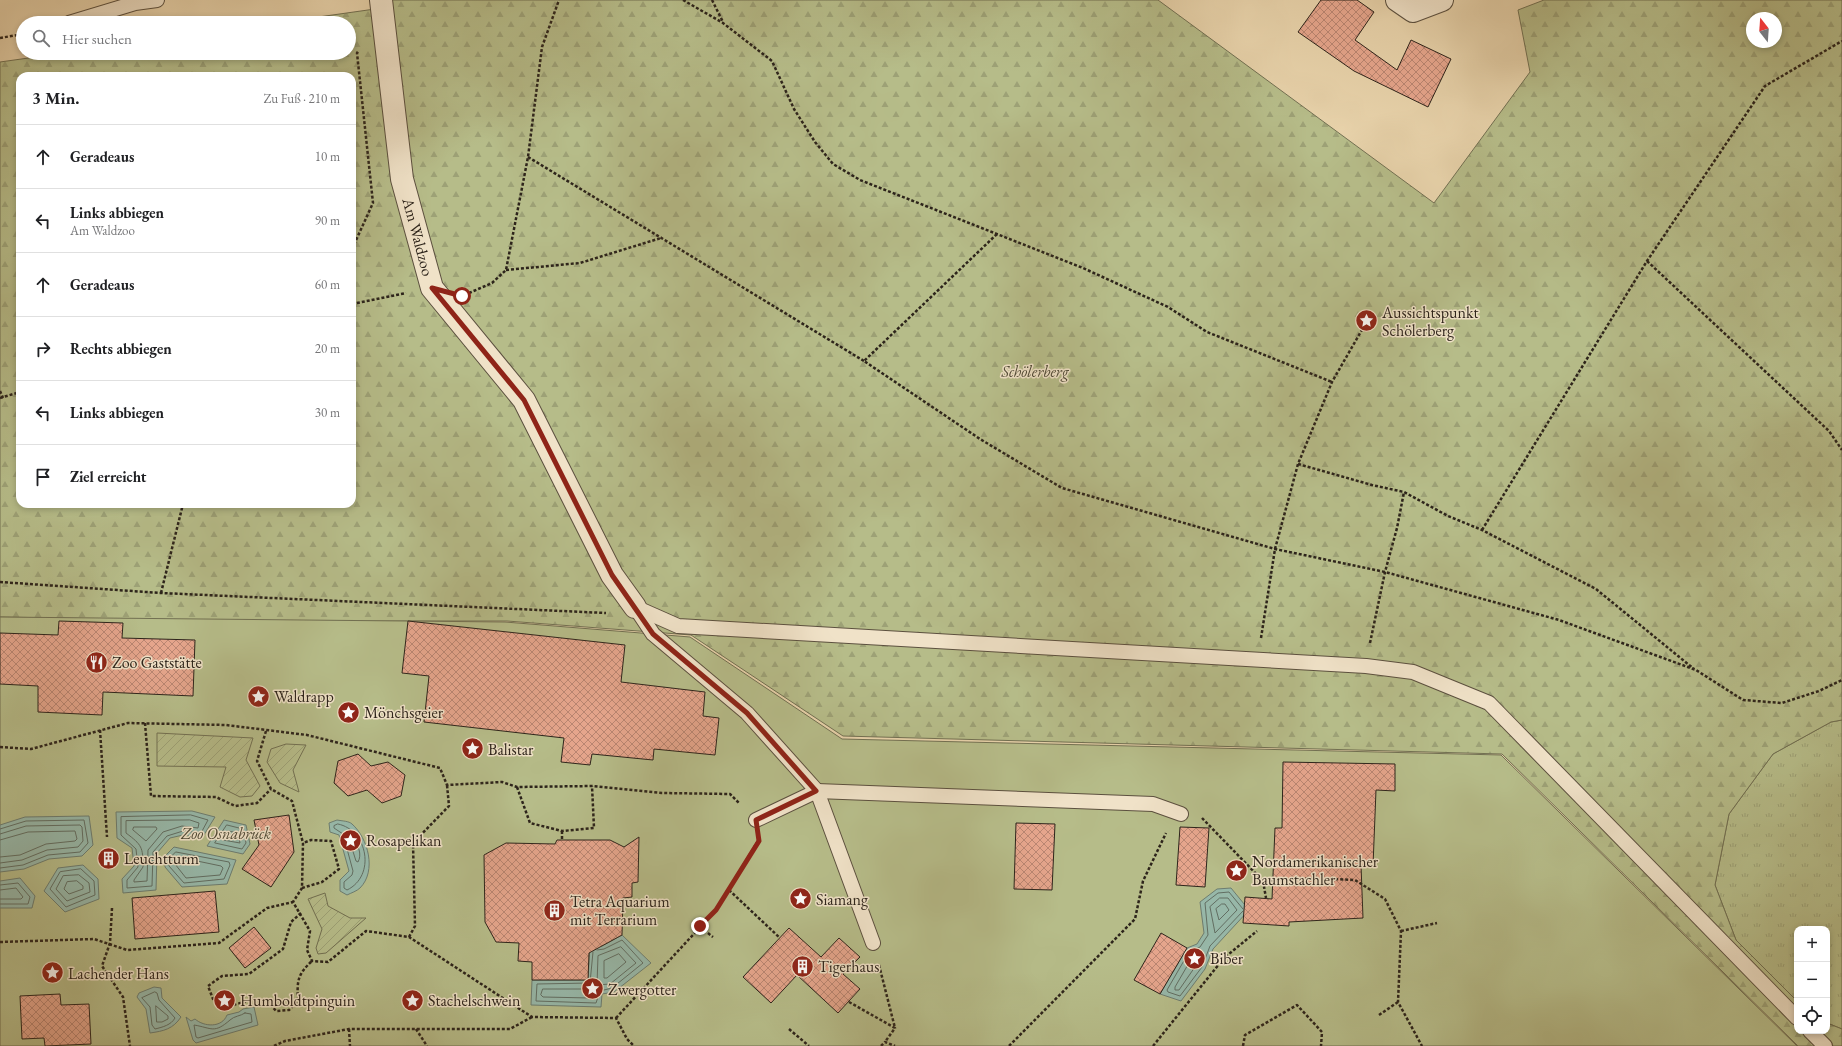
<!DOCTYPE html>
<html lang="de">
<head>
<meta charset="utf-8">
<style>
	:root { --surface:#fff; --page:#f6f6f6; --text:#202124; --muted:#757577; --line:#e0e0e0 }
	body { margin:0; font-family:"EB Garamond",serif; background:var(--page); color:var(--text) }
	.controls { position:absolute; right:12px; bottom:12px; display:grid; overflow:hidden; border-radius:8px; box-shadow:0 2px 6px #0003 }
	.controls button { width:36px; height:36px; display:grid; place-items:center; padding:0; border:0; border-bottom:1px solid var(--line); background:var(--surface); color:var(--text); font:20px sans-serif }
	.compass { position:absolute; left:1746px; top:12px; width:36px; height:36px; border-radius:50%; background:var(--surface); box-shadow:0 2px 6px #0003; rotate:343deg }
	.stop { position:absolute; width:12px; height:12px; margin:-9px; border:3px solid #8f2418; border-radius:50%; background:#fff }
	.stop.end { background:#8f2418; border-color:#fff; box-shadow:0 1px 4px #0008 }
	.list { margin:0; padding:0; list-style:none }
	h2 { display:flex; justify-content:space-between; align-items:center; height:52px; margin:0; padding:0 16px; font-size:17px }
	h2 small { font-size:13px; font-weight:400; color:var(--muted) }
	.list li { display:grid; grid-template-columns:26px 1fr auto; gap:12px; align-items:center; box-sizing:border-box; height:64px; padding:0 16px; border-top:1px solid var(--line) }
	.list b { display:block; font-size:15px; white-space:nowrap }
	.list p { margin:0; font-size:13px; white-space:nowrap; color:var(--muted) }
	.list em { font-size:13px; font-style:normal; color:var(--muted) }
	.icon { flex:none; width:22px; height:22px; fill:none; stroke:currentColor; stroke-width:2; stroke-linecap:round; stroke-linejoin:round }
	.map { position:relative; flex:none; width:1842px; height:1046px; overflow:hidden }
	.search { position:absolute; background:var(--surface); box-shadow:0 2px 6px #0003; left:16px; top:16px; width:340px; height:44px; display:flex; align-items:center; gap:10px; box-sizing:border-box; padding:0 14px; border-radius:22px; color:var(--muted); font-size:15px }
	.panel { position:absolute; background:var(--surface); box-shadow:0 2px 6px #0003; left:16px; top:72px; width:340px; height:436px; border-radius:12px }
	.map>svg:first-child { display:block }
	.grass { fill:url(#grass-tufts); stroke:#727052 }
	.forest { fill:url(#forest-firs); stroke:#727052; fill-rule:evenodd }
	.park { fill:#b6bc89; stroke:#727052 }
	.garden { fill:url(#garden-furrows); stroke:#727052 }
	.water { fill:#97b8a9; stroke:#6d7d70 }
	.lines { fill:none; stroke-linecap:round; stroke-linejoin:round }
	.shore { stroke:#626e62; stroke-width:1 }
	.building { fill:url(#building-cross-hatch); stroke:#2d241b }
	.lane-casing { stroke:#5c503f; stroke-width:16 }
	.street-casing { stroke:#5c503f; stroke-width:24 }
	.path { stroke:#2d241b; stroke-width:2.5; stroke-dasharray:3 2; stroke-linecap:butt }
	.lane { stroke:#f0e2c8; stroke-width:14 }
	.street { stroke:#f0e2c8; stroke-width:22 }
	.route { stroke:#8f2418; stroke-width:5 }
	.labels { text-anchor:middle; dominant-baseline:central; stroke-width:3; stroke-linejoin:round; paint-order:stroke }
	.street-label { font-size:16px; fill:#2d241b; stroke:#f0e2c8 }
	.poi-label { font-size:16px; fill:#2d241b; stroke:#f0e2c8; text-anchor:start }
	.park-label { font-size:16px; font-style:italic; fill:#4f4a36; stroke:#f0e2c8 }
</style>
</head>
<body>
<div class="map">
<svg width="1842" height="1046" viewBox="0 0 1842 1046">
	<defs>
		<pattern id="grass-tufts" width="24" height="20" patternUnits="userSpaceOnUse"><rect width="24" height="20" fill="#b6bc89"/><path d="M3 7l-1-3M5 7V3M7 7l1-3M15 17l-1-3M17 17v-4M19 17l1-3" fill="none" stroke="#9da176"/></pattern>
		<pattern id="forest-firs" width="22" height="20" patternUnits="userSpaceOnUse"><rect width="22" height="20" fill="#b6bc89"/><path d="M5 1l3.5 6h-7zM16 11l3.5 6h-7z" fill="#9da176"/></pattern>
		<pattern id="garden-furrows" width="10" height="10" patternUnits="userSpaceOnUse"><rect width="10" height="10" fill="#b6bc89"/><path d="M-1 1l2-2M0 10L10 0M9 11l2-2" fill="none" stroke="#9da176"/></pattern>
		<pattern id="building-cross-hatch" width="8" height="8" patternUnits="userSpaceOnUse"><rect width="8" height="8" fill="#e5a58c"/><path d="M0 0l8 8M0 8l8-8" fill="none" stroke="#ba8672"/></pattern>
	</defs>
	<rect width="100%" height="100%" fill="#e8d3ab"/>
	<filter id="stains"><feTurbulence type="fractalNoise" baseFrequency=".005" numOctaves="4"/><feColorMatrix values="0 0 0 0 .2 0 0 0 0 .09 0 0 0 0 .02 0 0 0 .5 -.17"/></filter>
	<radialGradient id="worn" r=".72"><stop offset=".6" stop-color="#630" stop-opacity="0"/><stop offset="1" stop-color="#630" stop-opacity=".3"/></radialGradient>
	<!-- grass -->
	<path class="grass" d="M1842,720V1029L1827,1023V929H1797V1001L1736,940L1715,885L1729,814L1773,754L1831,722Z"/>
	<!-- forest -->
	<path class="forest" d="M381,0H1158L1434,203L1530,72L1518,10L1544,0H1842V720L1831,722L1773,754L1729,814L1715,885L1736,940L1797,1001V1031H1827V1023L1842,1029V1046H1798L1502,754L843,736L691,635L507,621H223L0,617V62L64,53H349V23H276L382,8ZM1752,18H1776V42H1752ZM20,76H352V504H20Z"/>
	<!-- park -->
	<path class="park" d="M0,617L505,622L690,637L842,739L1501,755L1797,1046H0Z"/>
	<!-- garden -->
	<g class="garden">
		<path d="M157,733L253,738L246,760L260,786L252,796L240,797L220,787L226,767L157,766Z"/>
		<path d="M286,744L306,745L293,770L299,792L280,783L267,762L271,749Z"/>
		<path d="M325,893L328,906L350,918H366L326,953L318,954L316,948L322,929L308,899Z"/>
	</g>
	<!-- water -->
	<g class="water">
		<path d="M192,811L215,817L202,838L183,835L170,838L157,853L156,890L123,893L122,879L134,866L132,848L117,838L116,812Z"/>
		<path d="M89,816L93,845L82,856L49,859L24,869L0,872V825L25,817Z"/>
		<path d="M224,820L246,825L250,844L243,854L207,846Z"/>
		<path d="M337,820C342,821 349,821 352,824C368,838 377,871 360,888C357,891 351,893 347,895L340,891V880L349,871L339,835L330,832L329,823Z"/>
		<path d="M174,847L236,860L227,884L182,887L165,867V856Z"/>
		<path d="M83,865L98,879L99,899L65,912L44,891L58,868Z"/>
		<path d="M20,878L35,896L32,908H0V881Z"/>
		<path d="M1231,888L1249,910L1213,949L1205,969L1181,1001L1160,994L1187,948L1197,944L1204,933L1200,902L1217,889Z"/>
		<path d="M622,935L651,963L614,992L602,994L601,1007L531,1005L532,980H588L590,945L602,946Z"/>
		<path d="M154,987L161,988L162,998L181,1017C173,1029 164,1031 150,1033L146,1009L137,997L139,993Z"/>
		<path d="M254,1007L258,1025L196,1043L193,1040L186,1017L191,1021L195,1019C204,1027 222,1028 227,1015L239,1012L243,1009Z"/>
	</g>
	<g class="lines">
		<!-- shore -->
		<g class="shore">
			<path d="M191,815L208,820L201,833L183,831L167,836L153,852L152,886L127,888V880L138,867L136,849L121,835V817Z"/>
			<path d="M190,820L199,823L198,828L182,826L163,832L148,850L147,881L134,882V880L143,867C143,847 142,845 126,833V821Z"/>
			<path d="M338,824C368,830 376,876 347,890L344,888V882L352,875L353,871L343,834L334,828V826Z"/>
			<path d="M227,825L243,829L246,843L242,849L215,843Z"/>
			<path d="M134,827H156L157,829L146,841L133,830Z"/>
			<path d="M0,829L26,821L84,820L88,843L80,852L48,855L23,865L0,868"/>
			<path d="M228,831L238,833L240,843L223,840Z"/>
			<path d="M0,834L26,826L80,825L82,827L83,841L78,847L47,850L22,860L0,863"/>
			<path d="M0,840L28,832L75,831L77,839L75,841L46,844L20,855L0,857"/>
			<path d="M352,840C359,844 362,855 358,862L356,861L350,842Z"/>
			<path d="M176,852L229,862L230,865L224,879L184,883L169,866L170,858Z"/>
			<path d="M178,857L221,866L223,868L220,875L186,878L175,864V860Z"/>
			<path d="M81,869L94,881L95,895L66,907L50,889L60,872Z"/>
			<path d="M79,875L89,883L90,892L67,901L56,889L63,876Z"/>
			<path d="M77,881L83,886V889L69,894L64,889L67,882Z"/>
			<path d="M0,885L18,883L30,897L28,904H0"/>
			<path d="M0,890L16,888L23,897L21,899H0"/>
			<path d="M1220,898H1228L1237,910L1215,933L1210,907Z"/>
			<path d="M1222,904H1225L1229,910L1219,920L1216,909Z"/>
			<path d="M1243,911L1210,946L1202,967L1180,996L1168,992L1167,990L1189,952L1200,947L1208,935L1205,903L1218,893L1229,892L1243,909"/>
			<path d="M621,947L636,963L610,984L597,985L598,956Z"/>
			<path d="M593,952L590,983L537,984L536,1001L596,1003L600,991L612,988L643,963L622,940L604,949L597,950"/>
			<path d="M1198,953L1201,955L1197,964L1179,990H1175V987L1193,956Z"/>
			<path d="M619,954L626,962L607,978H604V961Z"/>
			<path d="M543,989H591L593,991L591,998L543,997L541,995Z"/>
			<path d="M155,992L157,993L159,1000L175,1018C171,1025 163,1027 155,1029L152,1025L150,1007L142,998Z"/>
			<path d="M156,1006L168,1016V1019L162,1022H157Z"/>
			<path d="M245,1013L251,1014L252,1022L198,1038L196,1037L194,1025C212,1028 214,1034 230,1020C234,1016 241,1016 245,1013Z"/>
		</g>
	</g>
	<!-- building -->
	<g class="building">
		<path d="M1321,0H1357L1374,12L1355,40L1397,70L1411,40L1451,59L1428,107L1354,71L1298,32Z"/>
		<path d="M59,621L123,623L122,638L195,640L193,696L103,692L102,715L38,712V686L0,684V633L58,635Z"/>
		<path d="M408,621L625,645L621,682L705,692L703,716L719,718L715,755L654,749L653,760L592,754L590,765L561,762L564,738L424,722L429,676L402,673Z"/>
		<path d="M358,754L371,766L388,762L405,775L401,796L382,803L367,790L348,796L334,783L338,761Z"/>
		<path d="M1283,762L1395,764V791L1376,790L1373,866L1361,865L1363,918L1289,922V926L1243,923L1245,897L1272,899L1275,828H1282Z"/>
		<path d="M289,815L294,852L271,887L242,869L259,845L254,820Z"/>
		<path d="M1016,823L1055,824L1052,890L1014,889Z"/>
		<path d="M1180,827L1209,828L1205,887L1176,885Z"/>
		<path d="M639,837L638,882L632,883V897L623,898L622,935L589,953L588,980H532V962L518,961L519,943L496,942L485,922L484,855L506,843L555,844L557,840H610L624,847Z"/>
		<path d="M215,891L219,932L135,939L132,898Z"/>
		<path d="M254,927L271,948L245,968L229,948Z"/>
		<path d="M789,928L821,957L839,938L860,957L843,974L860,989L838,1013L797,975L771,1003L743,977Z"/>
		<path d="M1161,933L1187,948L1160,994L1134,980Z"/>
		<path d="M60,994L61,1005L89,1004L91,1044L45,1046L44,1038L22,1039L20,996Z"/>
	</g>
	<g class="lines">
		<defs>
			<g id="lane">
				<path d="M69,23L135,3L157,0"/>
				<path d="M635,607L678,626L1366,666L1413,672L1489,703L1797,1018"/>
				<path d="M635,607L653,634L747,713L817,791L873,943"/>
				<path d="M756,820L817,791L1153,804L1181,814"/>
				<path d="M1810,1031L1825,1046"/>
			</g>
			<g id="street">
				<path d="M381,0L402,179L432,288L524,400L612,575L635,607"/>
				<path d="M1397,0L1413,11L1442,0"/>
			</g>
		</defs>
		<!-- lane casing -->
		<use href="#lane" class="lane-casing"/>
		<!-- street casing -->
		<use href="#street" class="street-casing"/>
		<!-- path -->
		<g class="path">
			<path d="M683,0L723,23L772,61L794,109L815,142L833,164L860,180L1083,268L1168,307L1207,332L1332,382"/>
			<path d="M712,0L723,22"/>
			<path d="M0,38L23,34"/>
			<path d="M528,157L864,361"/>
			<path d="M997,234L864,361L980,439L1062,488L1275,549L1385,572L1559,620L1696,670L1743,700L1782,703L1819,691L1842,680"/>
			<path d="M352,249L373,203L357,53L359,50"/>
			<path d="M1647,261L1829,431L1842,450"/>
			<path d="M506,270L580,263L661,238"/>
			<path d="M469,293L492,283L506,270L528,157L542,47L559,0"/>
			<path d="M352,304L406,293"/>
			<path d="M0,391L3,398"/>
			<path d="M0,398L20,392"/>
			<path d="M1298,464L1372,485L1404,492L1448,516L1482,530L1596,589L1694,669"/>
			<path d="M1482,530L1647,261L1765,86L1842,41"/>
			<path d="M0,582L161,593L606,613"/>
			<path d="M161,593L183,504"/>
			<path d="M1261,638L1275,549L1298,464L1332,382L1367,321"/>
			<path d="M1370,643L1385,572L1397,528L1404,492"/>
			<path d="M145,723L151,796L216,797L235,806L257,803L271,789"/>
			<path d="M100,730L107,837"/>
			<path d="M266,731L257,761L271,789L292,801L303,843L302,888L293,902L310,931L307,950L312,961L328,962L366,931L409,937L532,1017L616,1018L627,1039L634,1046"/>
			<path d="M0,747L31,749L128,723L226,725L307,735L440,768L447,785L502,782L517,787L592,786L662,793L730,794L740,804"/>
			<path d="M517,787L530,823L562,831L594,828L592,786"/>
			<path d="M1202,818L1263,881L1315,878L1355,880L1385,899L1401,931L1398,1002L1422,1046"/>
			<path d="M562,831V840"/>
			<path d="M1263,881L1266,898"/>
			<path d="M302,888L322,882L339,869L331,841L311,840L303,843"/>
			<path d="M729,890L780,938"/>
			<path d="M112,908L110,943L102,966L123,997L130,1046"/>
			<path d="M301,913L291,922L283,949L249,974L222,976L208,986L213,999L226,1007L255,999L267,1000L276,1011L289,1010L298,1001C297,981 297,975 312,961"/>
			<path d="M700,927L713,937"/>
			<path d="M1401,931L1437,923"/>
			<path d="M409,937L415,926L413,843L449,806L447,785"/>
			<path d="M0,942L94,939L127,950L219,943L267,908L293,902"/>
			<path d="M879,965L895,1028"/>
			<path d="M849,1002L895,1028L885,1042"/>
			<path d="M1379,1015L1398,1002"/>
			<path d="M616,1018L716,910L758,841"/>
			<path d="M349,1029L350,1046"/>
			<path d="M416,1029L427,1046"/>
			<path d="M789,1029L809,1046"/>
			<path d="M274,1046L285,1041L349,1029H510L532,1017"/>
			<path d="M881,1046L885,1042L895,1046"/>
			<path d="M1009,1046L1135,919L1143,881L1166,833"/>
			<path d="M1153,1046L1224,958L1257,931"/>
			<path d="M1243,1046L1245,1035L1297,1005L1322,1032L1321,1046"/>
		</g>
		<!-- lane -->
		<use href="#lane" class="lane"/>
		<!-- street -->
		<use href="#street" class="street"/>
	</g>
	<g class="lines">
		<!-- route -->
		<path class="route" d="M462,296L432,288L524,400L612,575L653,634L747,713L816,791L756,820L759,841L716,910L700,926"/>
	</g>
	<!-- icons -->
	<defs>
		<symbol id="sight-disc" viewBox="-11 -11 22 22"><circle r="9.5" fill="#8f2418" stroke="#f0e2c8"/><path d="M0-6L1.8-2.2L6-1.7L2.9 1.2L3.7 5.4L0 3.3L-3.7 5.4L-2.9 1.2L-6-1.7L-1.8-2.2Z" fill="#fff"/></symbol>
		<symbol id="restaurant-disc" viewBox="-11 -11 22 22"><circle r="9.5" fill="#8f2418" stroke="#f0e2c8"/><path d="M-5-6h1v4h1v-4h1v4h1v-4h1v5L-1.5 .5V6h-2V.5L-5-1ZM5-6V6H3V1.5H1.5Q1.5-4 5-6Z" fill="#fff"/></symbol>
		<symbol id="building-disc" viewBox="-11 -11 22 22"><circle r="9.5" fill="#8f2418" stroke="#f0e2c8"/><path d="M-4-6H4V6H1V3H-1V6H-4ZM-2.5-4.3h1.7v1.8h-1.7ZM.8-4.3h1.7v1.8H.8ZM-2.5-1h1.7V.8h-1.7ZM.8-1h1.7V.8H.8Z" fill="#fff"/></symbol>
	</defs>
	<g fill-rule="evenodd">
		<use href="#sight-disc" x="1354" y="308" width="25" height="25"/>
		<use href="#restaurant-disc" x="84" y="650" width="25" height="25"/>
		<use href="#sight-disc" x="246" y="684" width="25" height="25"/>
		<use href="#sight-disc" x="336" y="700" width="25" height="25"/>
		<use href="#sight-disc" x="460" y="736" width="25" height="25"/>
		<use href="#sight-disc" x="338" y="828" width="25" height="25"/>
		<use href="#building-disc" x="96" y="846" width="25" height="25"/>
		<use href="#sight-disc" x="1224" y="858" width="25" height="25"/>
		<use href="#sight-disc" x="788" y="886" width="25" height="25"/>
		<use href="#building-disc" x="542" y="898" width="25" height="25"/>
		<use href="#sight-disc" x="1182" y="946" width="25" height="25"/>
		<use href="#building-disc" x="790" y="954" width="25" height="25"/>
		<use href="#sight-disc" x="40" y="960" width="25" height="25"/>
		<use href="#sight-disc" x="580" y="976" width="25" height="25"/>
		<use href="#sight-disc" x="212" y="988" width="25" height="25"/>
		<use href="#sight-disc" x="400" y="988" width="25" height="25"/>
	</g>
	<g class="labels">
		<!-- street labels -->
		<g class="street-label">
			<text transform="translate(418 237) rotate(75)">Am Waldzoo</text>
		</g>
		<!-- poi labels -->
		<g class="poi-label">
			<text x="1382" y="312">Aussichtspunkt<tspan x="1382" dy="18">Schölerberg</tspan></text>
			<text x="112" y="662">Zoo Gaststätte</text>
			<text x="274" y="696">Waldrapp</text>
			<text x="364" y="712">Mönchsgeier</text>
			<text x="488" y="749">Balistar</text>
			<text x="366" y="840">Rosapelikan</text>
			<text x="124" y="858">Leuchtturm</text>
			<text x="1252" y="861">Nordamerikanischer<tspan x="1252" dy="18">Baumstachler</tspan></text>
			<text x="816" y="899">Siamang</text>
			<text x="570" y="901">Tetra Aquarium<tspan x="570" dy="18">mit Terrarium</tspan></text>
			<text x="1210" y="958">Biber</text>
			<text x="818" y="966">Tigerhaus</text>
			<text x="68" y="973">Lachender Hans</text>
			<text x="608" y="989">Zwergotter</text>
			<text x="240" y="1000">Humboldtpinguin</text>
			<text x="428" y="1000">Stachelschwein</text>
		</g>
		<!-- park labels -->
		<g class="park-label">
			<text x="1035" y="371">Schölerberg</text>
			<text x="226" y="833">Zoo Osnabrück</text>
		</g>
	</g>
	<rect width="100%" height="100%" filter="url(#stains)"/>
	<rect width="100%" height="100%" fill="url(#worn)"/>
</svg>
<div class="controls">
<button>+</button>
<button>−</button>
<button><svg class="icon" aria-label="locate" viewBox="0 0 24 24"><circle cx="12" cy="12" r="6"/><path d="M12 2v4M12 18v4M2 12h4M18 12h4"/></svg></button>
</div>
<svg class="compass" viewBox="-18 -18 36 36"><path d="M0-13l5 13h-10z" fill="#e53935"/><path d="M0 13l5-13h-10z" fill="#757577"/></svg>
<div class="stop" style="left:462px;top:296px"></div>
<div class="stop end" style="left:700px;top:926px"></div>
<div class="search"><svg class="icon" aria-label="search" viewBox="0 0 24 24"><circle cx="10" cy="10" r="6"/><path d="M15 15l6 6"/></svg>Hier suchen</div>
<section class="panel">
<h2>3 Min.<small>Zu Fuß · 210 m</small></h2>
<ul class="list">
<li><svg class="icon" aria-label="ahead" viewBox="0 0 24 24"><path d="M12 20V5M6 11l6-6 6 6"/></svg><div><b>Geradeaus</b></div><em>10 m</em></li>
<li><svg class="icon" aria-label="left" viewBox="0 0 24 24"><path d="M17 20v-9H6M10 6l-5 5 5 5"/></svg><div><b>Links abbiegen</b><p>Am Waldzoo</p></div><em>90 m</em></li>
<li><svg class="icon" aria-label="ahead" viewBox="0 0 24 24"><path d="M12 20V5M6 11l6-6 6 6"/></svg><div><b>Geradeaus</b></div><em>60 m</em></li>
<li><svg class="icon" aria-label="right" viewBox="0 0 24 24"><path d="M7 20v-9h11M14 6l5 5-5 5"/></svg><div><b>Rechts abbiegen</b></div><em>20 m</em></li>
<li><svg class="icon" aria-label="left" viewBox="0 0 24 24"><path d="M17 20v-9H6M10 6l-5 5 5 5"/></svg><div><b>Links abbiegen</b></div><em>30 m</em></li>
<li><svg class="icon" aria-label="arrive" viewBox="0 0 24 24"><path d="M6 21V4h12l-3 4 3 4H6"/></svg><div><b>Ziel erreicht</b></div></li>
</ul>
</section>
</div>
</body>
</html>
